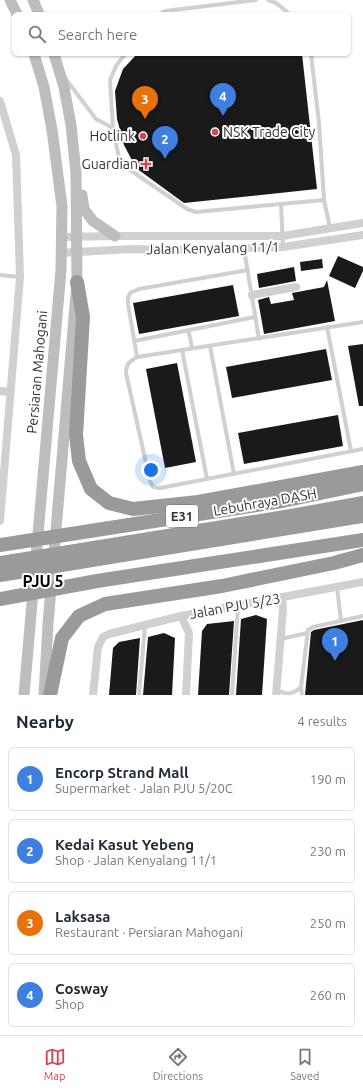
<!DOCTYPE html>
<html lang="en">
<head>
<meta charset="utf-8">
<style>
	:root { --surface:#fff; --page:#f2f2f3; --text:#1f2937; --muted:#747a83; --line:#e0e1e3; --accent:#db4350 }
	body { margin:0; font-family:Ubuntu,sans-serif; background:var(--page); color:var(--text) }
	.you { position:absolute; left:151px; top:470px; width:14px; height:14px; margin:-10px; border:3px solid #fff; border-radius:50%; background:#1a73e8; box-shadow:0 0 0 6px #1a73e833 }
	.badge { display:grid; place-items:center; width:26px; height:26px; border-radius:50%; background:var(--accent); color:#fff; font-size:13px; font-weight:700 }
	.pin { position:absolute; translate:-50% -33px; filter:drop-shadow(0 1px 2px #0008) }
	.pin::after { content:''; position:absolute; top:21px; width:14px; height:12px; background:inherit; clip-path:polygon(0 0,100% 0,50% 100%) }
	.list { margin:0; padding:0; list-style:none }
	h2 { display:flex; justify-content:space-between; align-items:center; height:52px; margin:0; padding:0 16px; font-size:17px }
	h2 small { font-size:13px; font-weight:400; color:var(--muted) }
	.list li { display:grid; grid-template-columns:26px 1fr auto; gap:12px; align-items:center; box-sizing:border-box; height:64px; margin:0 8px 8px; padding:0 8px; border:1px solid var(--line); border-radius:6px }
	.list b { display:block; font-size:15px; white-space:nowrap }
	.list p { margin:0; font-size:13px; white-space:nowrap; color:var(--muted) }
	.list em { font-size:13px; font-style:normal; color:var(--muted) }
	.icon { flex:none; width:22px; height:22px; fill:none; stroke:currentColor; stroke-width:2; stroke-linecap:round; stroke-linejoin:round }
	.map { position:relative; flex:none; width:363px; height:695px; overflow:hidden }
	.search { position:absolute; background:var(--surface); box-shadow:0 1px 3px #0004; left:12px; right:12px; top:12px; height:44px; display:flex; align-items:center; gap:10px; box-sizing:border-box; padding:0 14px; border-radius:6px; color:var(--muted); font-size:15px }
	.sheet { height:340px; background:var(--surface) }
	nav { display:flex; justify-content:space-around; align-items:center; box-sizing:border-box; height:56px; border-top:1px solid var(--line); background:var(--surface); font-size:11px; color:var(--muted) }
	nav a { display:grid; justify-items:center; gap:2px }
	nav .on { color:var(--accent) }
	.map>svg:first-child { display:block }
	.building { fill:#1a1a1a }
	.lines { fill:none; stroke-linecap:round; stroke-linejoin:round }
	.lane { stroke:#d0d0d0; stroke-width:4 }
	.street { stroke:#d0d0d0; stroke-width:8 }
	.secondary { stroke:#bdbdbd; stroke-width:11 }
	.highway { stroke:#9a9a9a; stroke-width:14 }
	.poi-dot { fill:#db4350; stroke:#fff; stroke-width:1.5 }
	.labels { text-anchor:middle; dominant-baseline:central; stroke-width:4; stroke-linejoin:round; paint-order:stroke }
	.shield { fill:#fff; stroke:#707070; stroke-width:1 }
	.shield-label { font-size:13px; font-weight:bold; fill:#333 }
	.poi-label { font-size:14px; fill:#333; stroke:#fff; text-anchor:end }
	.street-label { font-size:14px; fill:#333; stroke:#fff }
	.quarter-label { font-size:16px; font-weight:bold; fill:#000; stroke:#fff }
</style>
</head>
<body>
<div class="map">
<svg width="363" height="695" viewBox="0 0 363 695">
	<rect width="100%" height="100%" fill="#fff"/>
	<!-- building -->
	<g class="building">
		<path d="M137,54H302L317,189L184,203L136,168L124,145L117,119L115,91L123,69Z"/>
		<path d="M338,256L363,267V271L355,288L329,276Z"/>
		<path d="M322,259L323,268L301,271L300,262Z"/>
		<path d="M294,267L296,281L259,288L257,274Z"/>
		<path d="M327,280L335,321L264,334L258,300L269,297L271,304L294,300L292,293L324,287Z"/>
		<path d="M233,285L239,316L139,334L133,303Z"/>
		<path d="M363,344V406H359L348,346Z"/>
		<path d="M326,349L332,380L232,398L226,367Z"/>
		<path d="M177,363L196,462L165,468L146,369Z"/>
		<path d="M338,415L343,446L244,464L238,433Z"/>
		<path d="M256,615L267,619L262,695H236L241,619Z"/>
		<path d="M363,620V695H305L311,632L314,630Z"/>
		<path d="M234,621L229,695H198L202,631L207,624Z"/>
		<path d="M164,633L175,638L172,695H143L148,637Z"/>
		<path d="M140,638L136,695H109L113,648L119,642Z"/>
	</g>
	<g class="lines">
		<!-- lane -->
		<g class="lane">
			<path d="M268,0L276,3L290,14"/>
			<path d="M159,14L165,11L256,0"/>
			<path d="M311,54L319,123L324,200L330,228"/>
			<path d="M65,78L96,119L113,128L120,163L187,209L196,212L324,200"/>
			<path d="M113,128L110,80L116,66L125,54"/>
			<path d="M281,204L283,247"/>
			<path d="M244,249L259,339"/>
			<path d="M0,275L20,277"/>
			<path d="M363,322L137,357C129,362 126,364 126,373L150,481L153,487L160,488L363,449"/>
			<path d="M327,327L351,451"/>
			<path d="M188,331L190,337L192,348"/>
			<path d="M134,341L255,317"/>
			<path d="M210,346L234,474"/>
			<path d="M182,350L207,479"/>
			<path d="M137,357L128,304V298L130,293L139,289L248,270"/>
			<path d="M337,587L341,621"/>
			<path d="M281,639L307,633"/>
			<path d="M277,690C287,695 292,695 301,687"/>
			<path d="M139,695L145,626"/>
			<path d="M232,695L238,606"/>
			<path d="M302,695L301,687L308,630L313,627L363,616"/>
		</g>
		<!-- street -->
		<g class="street">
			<path d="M0,101L16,155L20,277L0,521"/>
			<path d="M62,237L115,236H282L363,223"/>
			<path d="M61,253L131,249L173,250L283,247L363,235"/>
			<path d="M252,295L296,287"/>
			<path d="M0,391L10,392"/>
			<path d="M181,616L189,633L186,695"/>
			<path d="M93,695L98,647L103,637L109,634L181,616L363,582"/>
			<path d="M276,695L283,610L282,597"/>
		</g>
		<!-- secondary -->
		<g class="secondary">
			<path d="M10,0L17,14"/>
			<path d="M33,0L39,14"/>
			<path d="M82,195L84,209L93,221L115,236"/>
			<path d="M24,695L61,270L62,206L52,130L44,87L34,54"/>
			<path d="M44,695L48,624L77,282L76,173L71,125L64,87L54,54"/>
		</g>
		<!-- highway -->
		<g class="highway">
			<path d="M77,282L83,317L76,435L79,461L91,489L109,503L133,509L198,502L363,472"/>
			<path d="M0,545L282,501L363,484"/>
			<path d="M0,563L285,517L363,503"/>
			<path d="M0,575L363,516"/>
			<path d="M0,599L97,581L363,540"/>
			<path d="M50,695L62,638L79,616L105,604L222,586L334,563L363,555"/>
		</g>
	</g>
	<!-- markers -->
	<g class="poi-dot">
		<circle cx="215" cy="132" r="4"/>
		<circle cx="143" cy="136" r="4"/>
		<path d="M144 158h4v4h4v4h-4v4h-4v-4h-4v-4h4z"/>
	</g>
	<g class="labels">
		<!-- shield labels -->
		<rect class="shield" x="166" y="505" width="32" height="22" rx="3"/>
		<g class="shield-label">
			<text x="182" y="516">E31</text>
		</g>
		<!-- poi labels -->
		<g class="poi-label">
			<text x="223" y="132" text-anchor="start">NSK Trade City</text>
			<text x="135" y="136">Hotlink</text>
			<text x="138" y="164">Guardian</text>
		</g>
		<!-- street labels -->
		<g class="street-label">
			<text transform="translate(213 248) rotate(-1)">Jalan Kenyalang 11/1</text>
			<text transform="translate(37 372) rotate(-85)">Persiaran Mahogani</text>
			<text transform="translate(265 502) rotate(-10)">Lebuhraya DASH</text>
			<text transform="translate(235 606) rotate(-10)">Jalan PJU 5/23</text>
		</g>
		<!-- quarter labels -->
		<g class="quarter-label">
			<text x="43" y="581">PJU 5</text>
		</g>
	</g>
</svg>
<div class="you"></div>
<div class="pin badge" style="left:335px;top:661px;background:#3f7fe0">1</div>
<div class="pin badge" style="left:165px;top:159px;background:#3f7fe0">2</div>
<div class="pin badge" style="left:145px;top:119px;background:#e8710a">3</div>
<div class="pin badge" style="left:223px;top:116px;background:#3f7fe0">4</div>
<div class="search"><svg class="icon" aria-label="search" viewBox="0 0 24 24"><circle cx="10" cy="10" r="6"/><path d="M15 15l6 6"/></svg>Search here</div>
</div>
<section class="sheet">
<h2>Nearby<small>4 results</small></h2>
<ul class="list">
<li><span class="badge" style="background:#3f7fe0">1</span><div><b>Encorp Strand Mall</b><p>Supermarket · Jalan PJU 5/20C</p></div><em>190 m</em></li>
<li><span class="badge" style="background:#3f7fe0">2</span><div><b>Kedai Kasut Yebeng</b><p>Shop · Jalan Kenyalang 11/1</p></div><em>230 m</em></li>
<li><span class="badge" style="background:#e8710a">3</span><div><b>Laksasa</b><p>Restaurant · Persiaran Mahogani</p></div><em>250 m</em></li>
<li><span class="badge" style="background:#3f7fe0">4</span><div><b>Cosway</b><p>Shop</p></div><em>260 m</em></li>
</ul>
</section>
<nav>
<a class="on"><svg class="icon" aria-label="map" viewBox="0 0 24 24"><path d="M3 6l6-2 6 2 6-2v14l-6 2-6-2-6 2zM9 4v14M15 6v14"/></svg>Map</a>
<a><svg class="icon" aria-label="directions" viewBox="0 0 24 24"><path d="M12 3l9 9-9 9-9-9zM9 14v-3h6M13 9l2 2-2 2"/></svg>Directions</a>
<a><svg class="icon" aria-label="saved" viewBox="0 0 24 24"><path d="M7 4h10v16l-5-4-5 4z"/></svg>Saved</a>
</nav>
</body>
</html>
